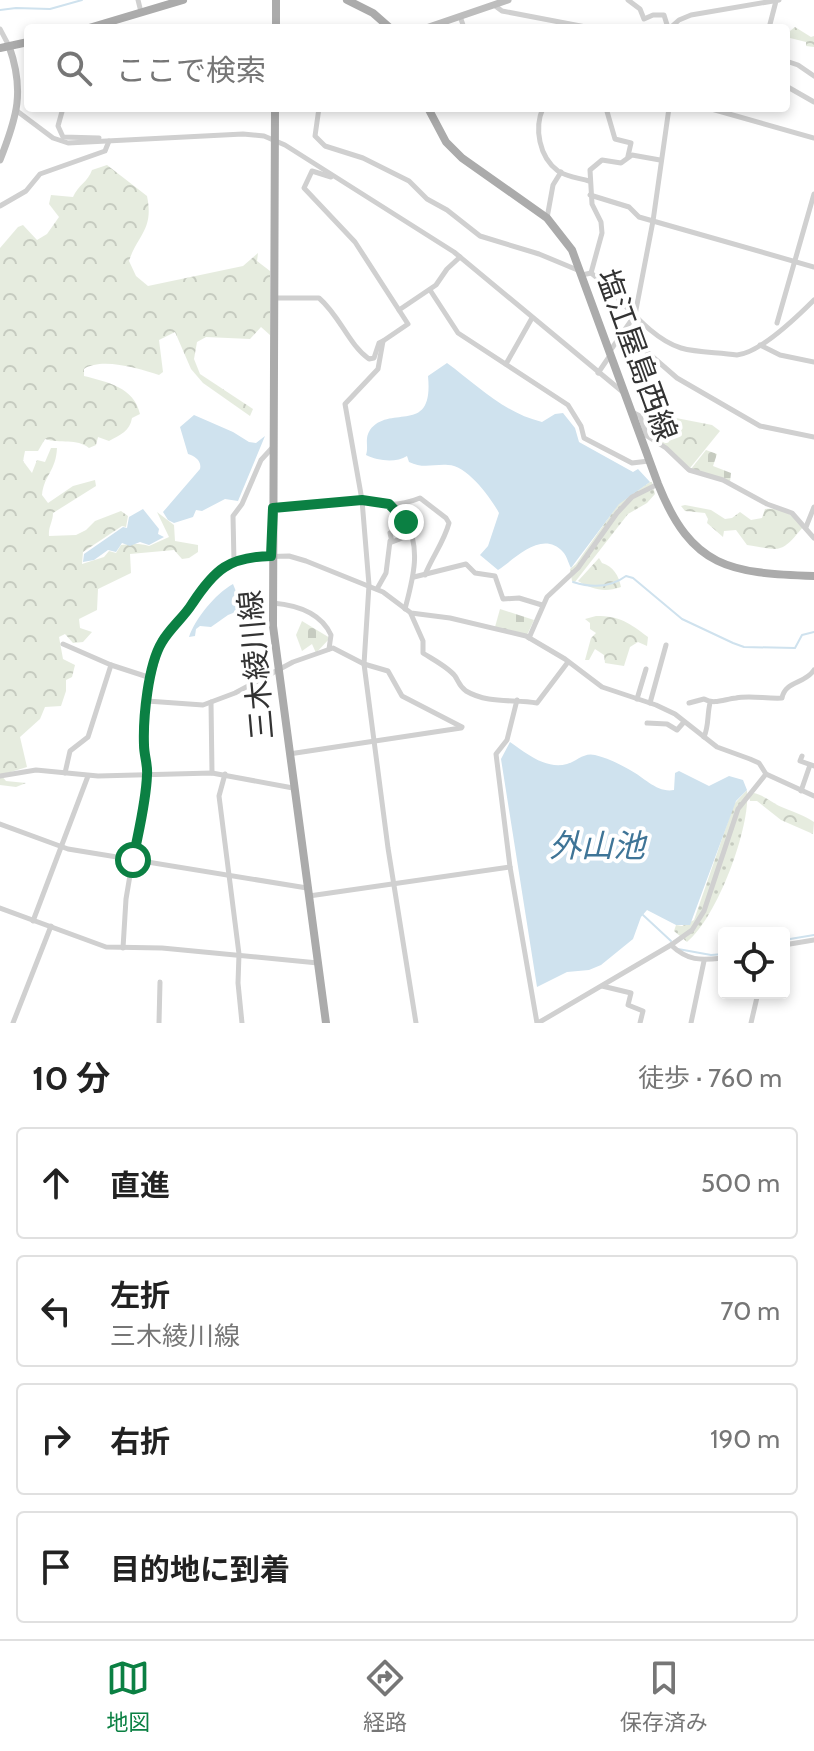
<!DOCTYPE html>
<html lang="ja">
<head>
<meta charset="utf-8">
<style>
	:root { --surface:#fff; --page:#f2f2f2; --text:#222; --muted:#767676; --line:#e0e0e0; --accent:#0b8043 }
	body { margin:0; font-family:Cabin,"Noto Sans JP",sans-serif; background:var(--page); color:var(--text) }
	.controls { position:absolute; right:24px; bottom:24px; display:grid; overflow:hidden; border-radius:8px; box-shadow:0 4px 12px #0003 }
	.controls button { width:72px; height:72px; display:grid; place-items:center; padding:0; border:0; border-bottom:2px solid var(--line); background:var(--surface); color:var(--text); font:40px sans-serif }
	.stop { position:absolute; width:24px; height:24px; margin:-18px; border:6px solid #0b8043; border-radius:50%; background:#fff }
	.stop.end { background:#0b8043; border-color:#fff; box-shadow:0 2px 8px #0008 }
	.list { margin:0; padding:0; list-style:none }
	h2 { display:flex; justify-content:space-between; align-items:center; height:104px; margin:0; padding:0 32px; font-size:34px }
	h2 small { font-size:26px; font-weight:400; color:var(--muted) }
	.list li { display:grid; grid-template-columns:52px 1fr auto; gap:24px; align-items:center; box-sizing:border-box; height:112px; margin:0 16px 16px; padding:0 16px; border:2px solid var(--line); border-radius:8px }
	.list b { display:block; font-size:30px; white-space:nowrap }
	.list p { margin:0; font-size:26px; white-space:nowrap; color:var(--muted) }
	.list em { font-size:26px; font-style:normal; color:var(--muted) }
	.icon { flex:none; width:44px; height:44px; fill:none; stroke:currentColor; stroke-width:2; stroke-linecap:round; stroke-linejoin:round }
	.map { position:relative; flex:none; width:814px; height:1023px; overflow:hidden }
	.search { position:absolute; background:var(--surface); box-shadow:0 4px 12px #0003; left:24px; right:24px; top:24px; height:88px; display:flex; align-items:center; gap:20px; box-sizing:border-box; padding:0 28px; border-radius:8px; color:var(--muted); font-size:30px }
	.sheet { height:616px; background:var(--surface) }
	nav { display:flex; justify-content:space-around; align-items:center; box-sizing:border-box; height:112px; border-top:2px solid var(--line); background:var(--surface); font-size:22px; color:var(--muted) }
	nav a { display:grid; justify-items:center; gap:4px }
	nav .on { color:var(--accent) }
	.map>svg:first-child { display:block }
	.grass { fill:url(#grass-dots) }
	.forest { fill:url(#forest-crowns) }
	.cemetery { fill:url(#cemetery-stones) }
	.water { fill:#cfe2ee }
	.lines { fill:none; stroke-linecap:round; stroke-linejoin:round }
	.stream { stroke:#cfe2ee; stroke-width:2 }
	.street { stroke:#d0d0d0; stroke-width:5 }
	.secondary { stroke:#bdbdbd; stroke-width:7 }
	.primary { stroke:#ababab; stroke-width:8 }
	.route { stroke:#0b8043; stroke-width:10 }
	.labels { text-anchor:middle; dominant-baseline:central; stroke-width:8; stroke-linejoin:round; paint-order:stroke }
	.street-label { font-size:30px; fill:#333; stroke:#fff }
	.water-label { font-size:32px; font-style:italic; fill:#3f7597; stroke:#fff }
</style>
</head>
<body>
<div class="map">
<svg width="814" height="1023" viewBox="0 0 814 1023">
	<defs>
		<pattern id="grass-dots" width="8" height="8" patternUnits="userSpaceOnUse" patternTransform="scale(2)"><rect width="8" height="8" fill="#e6ecdf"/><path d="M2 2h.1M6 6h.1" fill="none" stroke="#c6cbc0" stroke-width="1.8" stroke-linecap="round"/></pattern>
		<pattern id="forest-crowns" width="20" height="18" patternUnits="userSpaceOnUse" patternTransform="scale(2)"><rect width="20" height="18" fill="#e6ecdf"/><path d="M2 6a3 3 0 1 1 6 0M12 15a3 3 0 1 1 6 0" fill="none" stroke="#c6cbc0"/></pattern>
		<pattern id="cemetery-stones" width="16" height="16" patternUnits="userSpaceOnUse" patternTransform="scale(2)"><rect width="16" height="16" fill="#e6ecdf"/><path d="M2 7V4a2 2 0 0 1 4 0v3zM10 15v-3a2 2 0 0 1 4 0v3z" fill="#c6cbc0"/></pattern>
	</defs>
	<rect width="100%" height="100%" fill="#fff"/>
	<!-- grass -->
	<g class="grass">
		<path d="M650,482H652L655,494L647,503L628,514L575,582L572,581L570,569L576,564L619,503Z"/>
		<path d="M747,790C751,827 717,918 687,942L674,931L676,925L682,926L694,920L734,804Z"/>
	</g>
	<!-- forest -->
	<g class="forest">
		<path d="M795,27L811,37L814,36V47L806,46V42L786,37V29L790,31Z"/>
		<path d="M107,165L147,196C154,230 138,234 129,261L136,276L148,286L243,266L258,253L257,261L270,271V335L261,327L250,339L206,337L197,342L194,359L200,374L253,409L250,416L203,383L191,369L175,332L159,340L163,372L159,375C140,369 102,357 84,369V376C107,382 134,387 140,414L132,418C130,431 120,435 109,441L98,437L96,445L89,448C77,438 60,444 45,439L38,451H25L23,461L32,473L37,460L45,462L51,448H57C56,471 44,475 42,495L48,503L73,486L95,480L96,486L53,513C53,522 48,527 49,536L76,535L86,530L95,521L121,511L128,516L126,527L122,526L83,552L82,564L104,557L109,551L116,553L121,545C130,544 140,543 149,546L169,537L157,512L174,525L175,541L198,545V552L189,558L182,559L174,550L130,554L131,573L98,589L97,610L79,619L80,628L92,632L83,642L73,643L65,634L59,637L63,659L75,665L72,677L66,680V691L61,706L45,707L40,719L20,737L27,767L1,775L6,781L26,783L16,787L0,785V248L18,227L23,225L37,240L47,234L59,217L49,204L51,195L73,197C78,185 88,182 92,170Z"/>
		<path d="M676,418L712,425L720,431L690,468L651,437L664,420Z"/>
		<path d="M685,505L711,510L725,519L732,518L740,512L751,520L762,518L765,509C780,507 794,514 803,527C780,555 781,550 747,545L736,530L724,531L723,537L707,523L708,519L705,513L685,511L681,506Z"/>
		<path d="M599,558L602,563C613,566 619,576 621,587C604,593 592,589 578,581Z"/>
		<path d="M596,616C621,616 629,623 648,637L647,646L638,642L630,647L624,666L605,663L604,655L595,649L589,660H585L591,638L596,633L590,629V623L585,619Z"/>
		<path d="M754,793C766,796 773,804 784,808C796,813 803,815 814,822L813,834L781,820L757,801H750L749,796Z"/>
	</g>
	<!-- cemetery -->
	<g class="cemetery">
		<path d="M706,450L717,454L713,466L731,473L730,482L691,469Z"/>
		<path d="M500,609L534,620L527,635L495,627Z"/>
		<path d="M302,621L330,638L316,653L312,644L302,651L296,635Z"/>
	</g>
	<!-- water -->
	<g class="water">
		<path d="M447,363C477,385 504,413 542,422L555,414L563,413L575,428L579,442L633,472L638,469L650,482L619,504L571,568C569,565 567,556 563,552C542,529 515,559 498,570L480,555L488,546L499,513C491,498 467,465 448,465C433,464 423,469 409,462L407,456C396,463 378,461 366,455C369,446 364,439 370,430C390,403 434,437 428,376Z"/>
		<path d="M194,415L233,432L249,442L256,443L265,436L238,501L225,499L202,511L196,510L193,517L174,523L168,520L163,512L200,469C202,461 195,456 188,454L180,427Z"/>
		<path d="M143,509L159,529L158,534L164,537L149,545L140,542L130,546L122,543L116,552L108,550L94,560L83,562L84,554L123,527L127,528L129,517Z"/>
		<path d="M233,584L243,609L228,615L211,627L200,626L196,629L195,636L189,637C195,619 215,594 233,584Z"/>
		<path d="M510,742C526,753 546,770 567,764C577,761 584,752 595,755C607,758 620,764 630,770C645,778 657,793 674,790L675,773L679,771L709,786L729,776L743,780L747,790L736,801L690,925H676L647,910L641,917L633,939L601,965L589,970L567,972L537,987L501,759Z"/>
	</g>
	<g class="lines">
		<!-- stream -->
		<g class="stream">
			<path d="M0,10L16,8L50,9L82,0"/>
			<path d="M573,582C592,588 610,588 626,576L633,578L682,619L733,643L744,647L795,648L802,635L814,632"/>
			<path d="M643,915L671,941"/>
			<path d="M784,940L814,935"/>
			<path d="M678,949L711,955L724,954"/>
		</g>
		<!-- street -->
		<g class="street">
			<path d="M138,0L141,12"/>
			<path d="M628,0L640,9L644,19L653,15H664L668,28"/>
			<path d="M494,5L502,11L591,28"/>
			<path d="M460,16L464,28"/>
			<path d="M258,28H265"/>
			<path d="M670,28L679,20L691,15L779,0"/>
			<path d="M769,28L776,1"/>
			<path d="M0,29L9,46"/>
			<path d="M786,61L798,65L814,76"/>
			<path d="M786,86L814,102"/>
			<path d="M63,108L58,126L63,137L99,138"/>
			<path d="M319,108L315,136L325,146L363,158L409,181L427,199L447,210L480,236L539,254L580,271"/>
			<path d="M543,108C534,128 539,157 558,171C567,177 579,178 589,181"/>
			<path d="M606,108L615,139L631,143L628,156"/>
			<path d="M708,108L814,138"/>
			<path d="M17,111L53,138L68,143L243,134L264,136L285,145L454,252L624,393"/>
			<path d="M590,195L629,207L639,217L814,267"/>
			<path d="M0,206L26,191L40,174L105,151L109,141"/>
			<path d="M547,218L553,185L561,172"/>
			<path d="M591,273L602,233L601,222L592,204L590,170L602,160L621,163L632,155L660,160"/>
			<path d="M582,275L591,273C619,294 647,338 681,348C698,353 719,352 737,355C760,353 797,317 814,300"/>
			<path d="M430,290L458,333L568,405L581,426L584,438L632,463L649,461"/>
			<path d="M275,298H319C340,316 349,345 369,359L374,358L379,343L383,341"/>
			<path d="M399,310L436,285L447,269L460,257"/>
			<path d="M777,323L814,194"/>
			<path d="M623,331L677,378L760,426L814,437"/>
			<path d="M760,345L780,355L814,362"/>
			<path d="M610,351L635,315L653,221L669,108"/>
			<path d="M506,364L532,318"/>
			<path d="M598,373L611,354"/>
			<path d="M632,412L640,416L647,436L666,448L689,470L723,480L767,504L792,513L814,538"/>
			<path d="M389,504C394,511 402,516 406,522C422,549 412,582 405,609"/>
			<path d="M273,508L362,500L345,404L378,369L383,341L408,324L355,242L304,188L312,171L331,177"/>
			<path d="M806,527L814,507"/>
			<path d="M390,533L392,542L410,535"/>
			<path d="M234,562L233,516L242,504L261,460L272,448"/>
			<path d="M414,577L466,564L475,573L495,576L503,599L519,598L542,605"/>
			<path d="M377,589L386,573L390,541"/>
			<path d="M273,603C296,605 321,613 331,635L329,649"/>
			<path d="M411,614L423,641V653C432,659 448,667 455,676C459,682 459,686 466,691C488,704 513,699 537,703L568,662"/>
			<path d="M529,638L547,597L578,568L617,513L632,497L658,484"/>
			<path d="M63,644L111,665L151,678"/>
			<path d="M637,699L646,669"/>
			<path d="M517,700L507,740L496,754L510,867L537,1023"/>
			<path d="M147,701L203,705L235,693L293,662L333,648L364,664L388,671L402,696L462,727"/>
			<path d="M211,702L212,773"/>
			<path d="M650,703L666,645"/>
			<path d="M689,703L704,699C714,705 725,699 736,698C750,695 767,699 782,698C785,681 805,684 814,670"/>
			<path d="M647,723L667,724L677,730L684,722"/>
			<path d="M704,737C709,726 707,715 710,703"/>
			<path d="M289,754L461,728"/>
			<path d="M802,756L800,761L814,766"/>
			<path d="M65,773L70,751L88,737L111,665"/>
			<path d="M225,774L219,796L239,954L238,983L242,1023"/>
			<path d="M0,776L36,770L98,776L212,773L293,788"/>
			<path d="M801,791L810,765"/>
			<path d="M0,824L68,849L307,888"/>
			<path d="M309,896L510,867"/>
			<path d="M0,908L106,947L162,948L318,963"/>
			<path d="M33,921L88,776"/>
			<path d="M671,945C689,962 701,960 724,958"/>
			<path d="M784,945L814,940"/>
			<path d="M123,948L126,899L147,774L144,743L147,695L161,643L207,582L225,566L254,557L289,556L306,561L383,592L411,613L450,618L526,636L565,659L602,687L656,705L675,714L717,747L750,759L759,763L766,774L814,796"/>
			<path d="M602,986L631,993L628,1005L643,1011L640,1023"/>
			<path d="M13,1023L51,926"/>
			<path d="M159,1023L160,982"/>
			<path d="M416,1023L388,848L364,664L369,585L362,500C382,506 401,506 420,498L446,518L449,523C444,542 432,557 425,575"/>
			<path d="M538,1023L671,945L692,930L704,911L738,809L766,774"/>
			<path d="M691,1023L704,961"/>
			<path d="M751,1023L758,993"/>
		</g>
		<!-- secondary -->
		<g class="secondary">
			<path d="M426,28L508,0"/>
			<path d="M0,160C17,117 25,91 9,46"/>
		</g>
		<!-- primary -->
		<g class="primary">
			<path d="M347,0L373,13L390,28"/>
			<path d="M89,28L183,0"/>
			<path d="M276,28V0"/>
			<path d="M0,48L28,42"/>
			<path d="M275,108L273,626L326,1023"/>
			<path d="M428,108L446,142L462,158L547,218L572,250L658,484C692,569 730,573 814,576"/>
		</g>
	</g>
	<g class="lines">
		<!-- route -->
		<path class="route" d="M133,860C138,833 146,803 147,775C148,765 144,755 144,745C143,718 148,665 162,642C170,628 184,617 192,604C215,569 229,557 271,556L273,508L362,500L389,504L406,522"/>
	</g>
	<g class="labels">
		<!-- street labels -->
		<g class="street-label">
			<text transform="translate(637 355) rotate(70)">塩江屋島西線</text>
			<text transform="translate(256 665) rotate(-95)">三木綾川線</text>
		</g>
		<!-- water labels -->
		<g class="water-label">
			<text x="597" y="845">外山池</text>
		</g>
	</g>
</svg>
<div class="controls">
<button><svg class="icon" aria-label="locate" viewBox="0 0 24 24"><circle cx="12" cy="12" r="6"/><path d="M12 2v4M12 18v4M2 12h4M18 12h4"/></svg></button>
</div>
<div class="stop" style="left:133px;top:860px"></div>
<div class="stop end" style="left:406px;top:522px"></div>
<div class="search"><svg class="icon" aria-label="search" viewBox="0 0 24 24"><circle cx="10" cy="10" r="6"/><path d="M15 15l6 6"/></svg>ここで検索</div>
</div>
<section class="sheet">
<h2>10 分<small>徒歩 · 760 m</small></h2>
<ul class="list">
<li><svg class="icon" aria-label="ahead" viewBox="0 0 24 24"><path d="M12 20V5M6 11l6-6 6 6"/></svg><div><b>直進</b></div><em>500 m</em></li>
<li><svg class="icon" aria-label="left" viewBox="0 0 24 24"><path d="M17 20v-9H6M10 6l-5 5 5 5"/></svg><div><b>左折</b><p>三木綾川線</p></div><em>70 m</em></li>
<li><svg class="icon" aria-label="right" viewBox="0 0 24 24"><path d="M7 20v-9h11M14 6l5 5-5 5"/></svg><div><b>右折</b></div><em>190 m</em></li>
<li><svg class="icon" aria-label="arrive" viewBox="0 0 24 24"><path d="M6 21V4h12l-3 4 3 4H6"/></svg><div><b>目的地に到着</b></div></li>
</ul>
</section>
<nav>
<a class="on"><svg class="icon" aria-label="map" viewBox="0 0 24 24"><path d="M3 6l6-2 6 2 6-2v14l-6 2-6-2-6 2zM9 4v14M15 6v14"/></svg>地図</a>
<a><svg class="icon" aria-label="directions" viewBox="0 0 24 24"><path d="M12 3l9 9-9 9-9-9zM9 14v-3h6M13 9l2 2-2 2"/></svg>経路</a>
<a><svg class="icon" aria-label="saved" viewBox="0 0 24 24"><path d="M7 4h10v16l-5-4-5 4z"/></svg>保存済み</a>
</nav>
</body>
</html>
